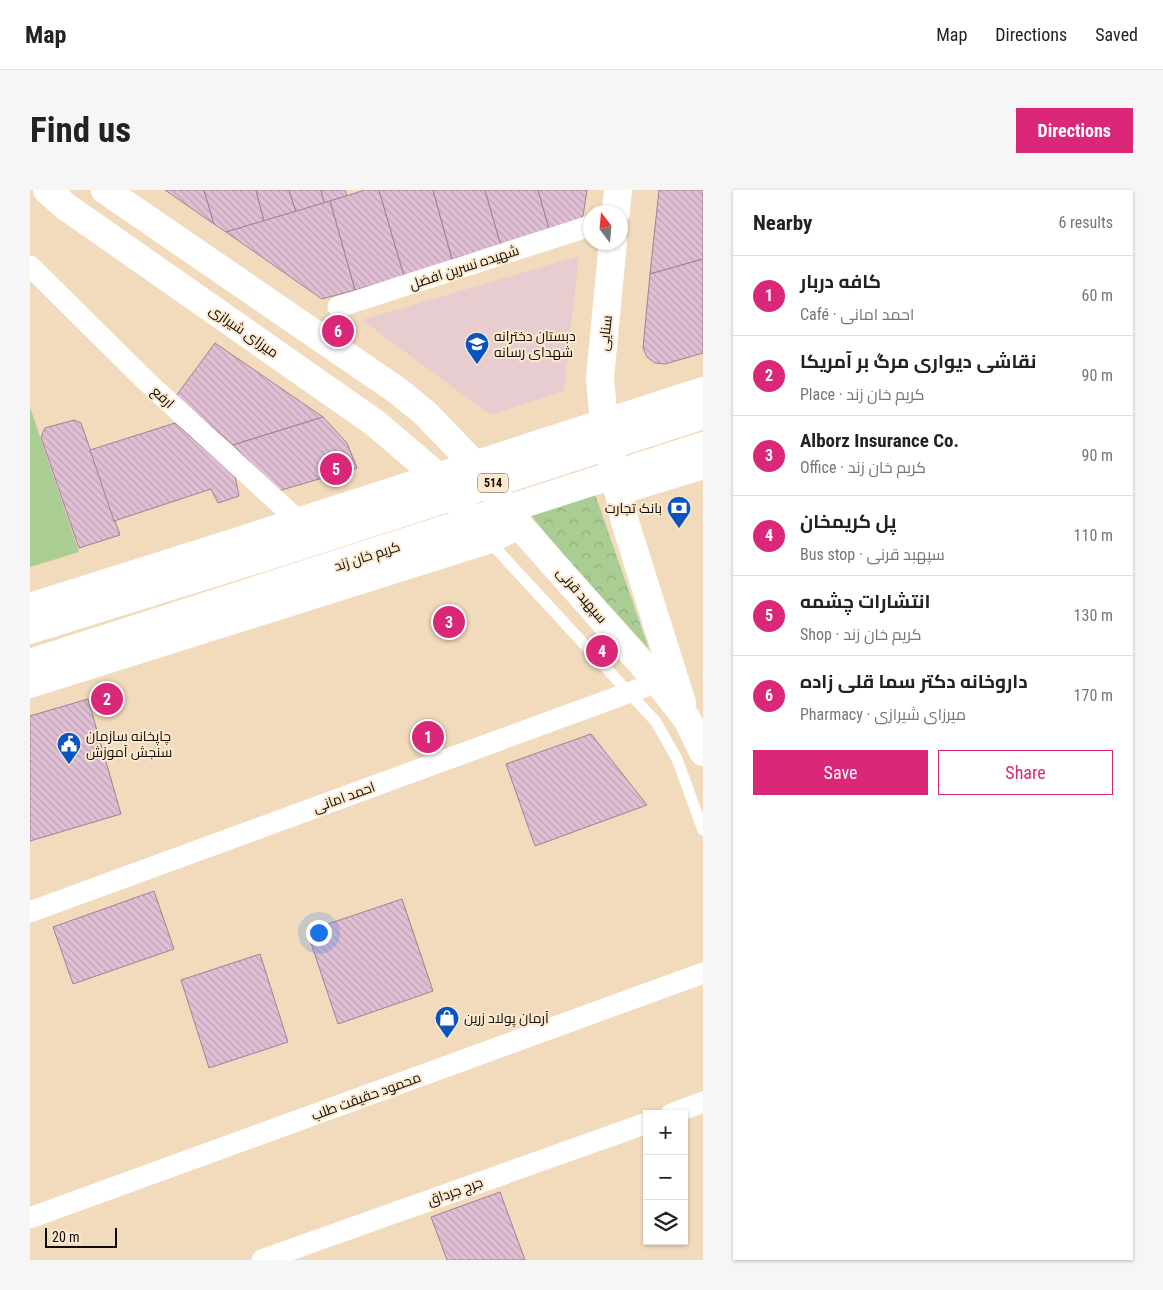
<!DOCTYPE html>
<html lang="en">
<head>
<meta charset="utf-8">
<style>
	:root { --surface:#fff; --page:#f6f6f6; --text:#222; --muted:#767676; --line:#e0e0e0; --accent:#db2777 }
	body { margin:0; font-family:"Roboto Condensed",Cairo,sans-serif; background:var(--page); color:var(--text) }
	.controls { position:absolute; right:15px; bottom:15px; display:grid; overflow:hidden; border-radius:0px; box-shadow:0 1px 4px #0004 }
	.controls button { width:45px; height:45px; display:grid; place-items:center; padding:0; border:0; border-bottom:1px solid var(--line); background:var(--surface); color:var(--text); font:25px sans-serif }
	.compass { position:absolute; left:553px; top:15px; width:45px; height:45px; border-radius:50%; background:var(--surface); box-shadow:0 1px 4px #0004; rotate:344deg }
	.scale { position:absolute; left:15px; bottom:12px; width:72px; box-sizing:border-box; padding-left:5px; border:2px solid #130b03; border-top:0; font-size:14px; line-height:18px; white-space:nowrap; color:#130b03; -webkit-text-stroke:4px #fbe9d0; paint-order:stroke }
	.you { position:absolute; left:288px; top:742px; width:18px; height:18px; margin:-12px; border:4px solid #fff; border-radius:50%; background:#1a73e8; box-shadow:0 0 0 8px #1a73e833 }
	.badge { display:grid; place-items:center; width:32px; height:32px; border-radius:50%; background:var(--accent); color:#fff; font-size:16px; font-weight:700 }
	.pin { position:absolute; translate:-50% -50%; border:2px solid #fff; box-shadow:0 1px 5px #0006 }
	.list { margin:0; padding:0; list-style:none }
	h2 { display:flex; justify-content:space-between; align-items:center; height:65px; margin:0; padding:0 20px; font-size:21px }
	h2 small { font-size:16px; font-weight:400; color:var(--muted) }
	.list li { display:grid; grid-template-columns:32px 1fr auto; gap:15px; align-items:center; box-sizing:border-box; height:80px; padding:0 20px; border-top:1px solid var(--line) }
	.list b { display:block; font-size:19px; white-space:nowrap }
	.list p { margin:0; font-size:16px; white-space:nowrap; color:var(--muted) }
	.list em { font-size:16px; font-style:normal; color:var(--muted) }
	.actions { display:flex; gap:10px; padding:15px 20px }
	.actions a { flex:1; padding:11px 0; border:1px solid var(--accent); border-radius:0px; text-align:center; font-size:18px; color:var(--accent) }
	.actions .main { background:var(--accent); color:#fff }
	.icon { flex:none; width:28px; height:28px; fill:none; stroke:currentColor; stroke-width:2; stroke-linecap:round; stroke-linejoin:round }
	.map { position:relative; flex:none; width:673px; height:1070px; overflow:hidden; border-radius:0px }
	header { display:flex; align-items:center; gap:30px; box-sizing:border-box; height:70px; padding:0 25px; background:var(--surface); border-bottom:1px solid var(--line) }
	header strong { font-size:24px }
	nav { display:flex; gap:28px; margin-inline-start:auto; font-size:18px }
	.intro { display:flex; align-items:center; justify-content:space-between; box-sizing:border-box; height:120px; padding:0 30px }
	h1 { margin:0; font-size:35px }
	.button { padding:12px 22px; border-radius:0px; background:var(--accent); color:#fff; font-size:18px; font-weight:700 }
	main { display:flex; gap:30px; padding:0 30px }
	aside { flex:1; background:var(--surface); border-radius:0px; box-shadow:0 1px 4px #0004 }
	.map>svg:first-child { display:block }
	.education { fill:#e8cdd0 }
	.green { fill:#a9cd92 }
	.forest { fill:url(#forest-crowns) }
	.building { fill:url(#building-back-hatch); stroke:#a08195 }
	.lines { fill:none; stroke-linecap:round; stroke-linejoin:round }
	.lane { stroke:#fff; stroke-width:11 }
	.street { stroke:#fff; stroke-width:21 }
	.secondary { stroke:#fff; stroke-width:28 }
	.primary { stroke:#fff; stroke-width:28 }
	.labels { text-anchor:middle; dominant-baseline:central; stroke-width:4; stroke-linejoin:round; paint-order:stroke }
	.shield { fill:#fbe9d0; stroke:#594e40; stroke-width:1 }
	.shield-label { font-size:12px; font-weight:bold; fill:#130b03 }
	.street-label { font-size:14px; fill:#130b03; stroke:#fbe9d0 }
	.poi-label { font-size:14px; fill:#130b03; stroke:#fbe9d0; text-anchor:start }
</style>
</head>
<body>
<header>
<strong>Map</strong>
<nav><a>Map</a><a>Directions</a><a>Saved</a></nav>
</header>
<div class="intro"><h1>Find us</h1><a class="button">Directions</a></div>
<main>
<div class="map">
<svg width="673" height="1070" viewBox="0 0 673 1070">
	<defs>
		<pattern id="forest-crowns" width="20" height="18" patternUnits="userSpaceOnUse" patternTransform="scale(1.25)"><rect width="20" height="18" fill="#a9cd92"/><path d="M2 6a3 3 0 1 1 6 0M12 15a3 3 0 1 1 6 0" fill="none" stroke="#91af7c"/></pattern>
		<pattern id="building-back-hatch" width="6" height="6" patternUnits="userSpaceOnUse" patternTransform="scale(1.25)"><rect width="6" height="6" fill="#e0bed4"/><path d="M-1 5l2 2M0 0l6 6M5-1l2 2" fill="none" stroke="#bfa2b4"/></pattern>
	</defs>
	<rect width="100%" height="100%" fill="#f2dbbc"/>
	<!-- education -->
	<path class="education" d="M549,66L534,201L460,225L332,130Z"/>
	<!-- green -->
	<path class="green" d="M0,217L49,362L0,377Z"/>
	<!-- forest -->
	<path class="forest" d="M564,301L619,459L540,373L499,323Z"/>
	<!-- building -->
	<g class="building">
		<path d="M135,0H174L184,34Z"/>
		<path d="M174,0H226L234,31L196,42L184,34Z"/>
		<path d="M226,0H259L266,22L234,31Z"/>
		<path d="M259,0H291L294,13L266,22Z"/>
		<path d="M291,0H315L317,6L294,13Z"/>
		<path d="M335,0H349L374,86L325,100L300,11Z"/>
		<path d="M349,0H403L423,73L374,86Z"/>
		<path d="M403,0H455L471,56L422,69Z"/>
		<path d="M455,0H508L520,42L471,56Z"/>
		<path d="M508,0H557L553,26L544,35L520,42Z"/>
		<path d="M629,0H673V69L620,84Z"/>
		<path d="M300,11L325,100L292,109L196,42Z"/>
		<path d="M673,69V163L635,174L625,173L617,167L613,158L620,84Z"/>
		<path d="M185,153L293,227L203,255L146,206Z"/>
		<path d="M293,227L317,253L327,278L248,301L203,255Z"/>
		<path d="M44,230L51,233L90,345L49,358L11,247L15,238Z"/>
		<path d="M145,233L205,286L209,306L188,313L181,299L84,331L60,260Z"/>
		<path d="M58,509L91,624L0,651V526Z"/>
		<path d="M561,544L617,615L505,656L476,574Z"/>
		<path d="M124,701L144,759L43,794L23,737Z"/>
		<path d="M372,709L403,801L308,834L277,741Z"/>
		<path d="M230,764L258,852L179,878L151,790Z"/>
		<path d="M470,1002L495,1070H417L401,1027Z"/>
	</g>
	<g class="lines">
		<!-- lane -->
		<path class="lane" d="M458,350L626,532L647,569L673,640"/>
		<!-- street -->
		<g class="street">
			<path d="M0,76L116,191L271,333"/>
			<path d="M308,117L560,36"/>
			<path d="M0,722L628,492"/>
			<path d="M641,924L673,912"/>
			<path d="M0,1028L673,783"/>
			<path d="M232,1070L617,933"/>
		</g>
		<!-- secondary -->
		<g class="secondary">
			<path d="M17,0L35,16L345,233L407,286L458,350"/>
			<path d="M75,0L368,201L396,224L445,275"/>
			<path d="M586,22L588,0"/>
			<path d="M574,233L570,188L583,52"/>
			<path d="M588,301L673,275"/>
			<path d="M0,417C225,347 449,273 673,201"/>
			<path d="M0,494L458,350L489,335"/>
		</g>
		<!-- primary -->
		<g class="primary">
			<path d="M574,233L595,332L652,513"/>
			<path d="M445,275L489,335L628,492L657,529L673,562"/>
			<path d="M0,440L254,361L673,225"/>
			<path d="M0,473L673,256"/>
		</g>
	</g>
	<!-- icons -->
	<defs>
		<symbol id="school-pin" viewBox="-11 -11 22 30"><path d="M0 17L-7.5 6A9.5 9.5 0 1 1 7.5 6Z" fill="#0954be" stroke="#fbe9d0"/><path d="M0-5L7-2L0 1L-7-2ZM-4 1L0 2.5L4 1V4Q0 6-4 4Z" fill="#fff"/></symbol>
		<symbol id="bank-pin" viewBox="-11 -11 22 30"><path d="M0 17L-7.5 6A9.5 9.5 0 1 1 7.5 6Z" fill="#0954be" stroke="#fbe9d0"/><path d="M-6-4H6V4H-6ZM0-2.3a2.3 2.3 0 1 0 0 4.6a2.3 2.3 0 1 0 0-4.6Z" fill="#fff"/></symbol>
		<symbol id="civic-pin" viewBox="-11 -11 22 30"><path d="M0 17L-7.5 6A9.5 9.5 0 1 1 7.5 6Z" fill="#0954be" stroke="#fbe9d0"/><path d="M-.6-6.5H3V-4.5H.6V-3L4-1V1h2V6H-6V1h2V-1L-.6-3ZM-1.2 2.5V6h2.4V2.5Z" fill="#fff"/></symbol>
		<symbol id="shop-pin" viewBox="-11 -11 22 30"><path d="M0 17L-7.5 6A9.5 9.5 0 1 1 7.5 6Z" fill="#0954be" stroke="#fbe9d0"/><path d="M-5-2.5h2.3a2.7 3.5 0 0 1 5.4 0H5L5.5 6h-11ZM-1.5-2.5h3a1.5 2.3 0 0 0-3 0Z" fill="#fff"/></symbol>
	</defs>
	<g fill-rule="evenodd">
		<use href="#school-pin" x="433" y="140" width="28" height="38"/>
		<use href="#bank-pin" x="635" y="304" width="28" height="38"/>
		<use href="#civic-pin" x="25" y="540" width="28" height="38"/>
		<use href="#shop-pin" x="403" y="814" width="28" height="38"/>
	</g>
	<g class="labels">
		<!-- shield labels -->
		<rect class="shield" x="448" y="283.5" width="30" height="19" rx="4"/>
		<g class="shield-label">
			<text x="463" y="293">514</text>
		</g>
		<!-- street labels -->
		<g class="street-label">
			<text transform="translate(434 77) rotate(-18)">شهیده نسرین افضل</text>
			<text transform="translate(214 141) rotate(35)">میرزای شیرازی</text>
			<text transform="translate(575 143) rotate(-84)">سنایی</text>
			<text transform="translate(133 207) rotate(43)">ارفع</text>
			<text transform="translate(337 366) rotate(-18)">کریم خان زند</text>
			<text transform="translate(552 405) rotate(49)">سپهبد قرنی</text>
			<text transform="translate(314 607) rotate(-20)">احمد امانی</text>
			<text transform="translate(336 906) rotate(-20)">محمود حقیقت طلب</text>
			<text transform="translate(425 1001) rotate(-20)">جرج جرداق</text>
		</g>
		<!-- poi labels -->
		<g class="poi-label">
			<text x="464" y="146">دبستان دخترانه<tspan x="464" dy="16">شهدای رسانه</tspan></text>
			<text x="632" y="318" text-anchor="end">بانک تجارت</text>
			<text x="56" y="546">چاپخانه سازمان<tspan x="56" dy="16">سنجش آموزش</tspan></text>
			<text x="434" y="828">آرمان پولاد زرین</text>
		</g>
	</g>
</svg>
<div class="controls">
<button>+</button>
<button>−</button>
<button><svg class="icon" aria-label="layers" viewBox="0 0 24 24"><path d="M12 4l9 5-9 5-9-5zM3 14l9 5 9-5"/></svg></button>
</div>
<svg class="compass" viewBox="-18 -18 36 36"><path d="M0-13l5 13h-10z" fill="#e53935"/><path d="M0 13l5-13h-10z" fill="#767676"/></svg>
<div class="scale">20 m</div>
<div class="you"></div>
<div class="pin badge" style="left:398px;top:547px">1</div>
<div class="pin badge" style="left:77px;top:509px">2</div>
<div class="pin badge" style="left:419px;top:432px">3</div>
<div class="pin badge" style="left:572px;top:461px">4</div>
<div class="pin badge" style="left:306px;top:279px">5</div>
<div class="pin badge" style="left:308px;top:141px">6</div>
</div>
<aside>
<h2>Nearby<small>6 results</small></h2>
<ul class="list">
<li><span class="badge">1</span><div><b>کافه دربار</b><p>Café · احمد امانی</p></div><em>60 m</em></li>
<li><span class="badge">2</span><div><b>نقاشی دیواری مرگ بر آمریکا</b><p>Place · کریم خان زند</p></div><em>90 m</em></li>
<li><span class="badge">3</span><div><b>Alborz Insurance Co.</b><p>Office · کریم خان زند</p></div><em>90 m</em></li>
<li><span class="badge">4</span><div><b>پل کریمخان</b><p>Bus stop · سپهبد قرنی</p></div><em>110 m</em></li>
<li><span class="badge">5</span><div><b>انتشارات چشمه</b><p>Shop · کریم خان زند</p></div><em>130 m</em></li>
<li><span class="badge">6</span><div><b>داروخانه دکتر سما قلی زاده</b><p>Pharmacy · میرزای شیرازی</p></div><em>170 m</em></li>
</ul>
<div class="actions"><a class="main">Save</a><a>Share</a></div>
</aside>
</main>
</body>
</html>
